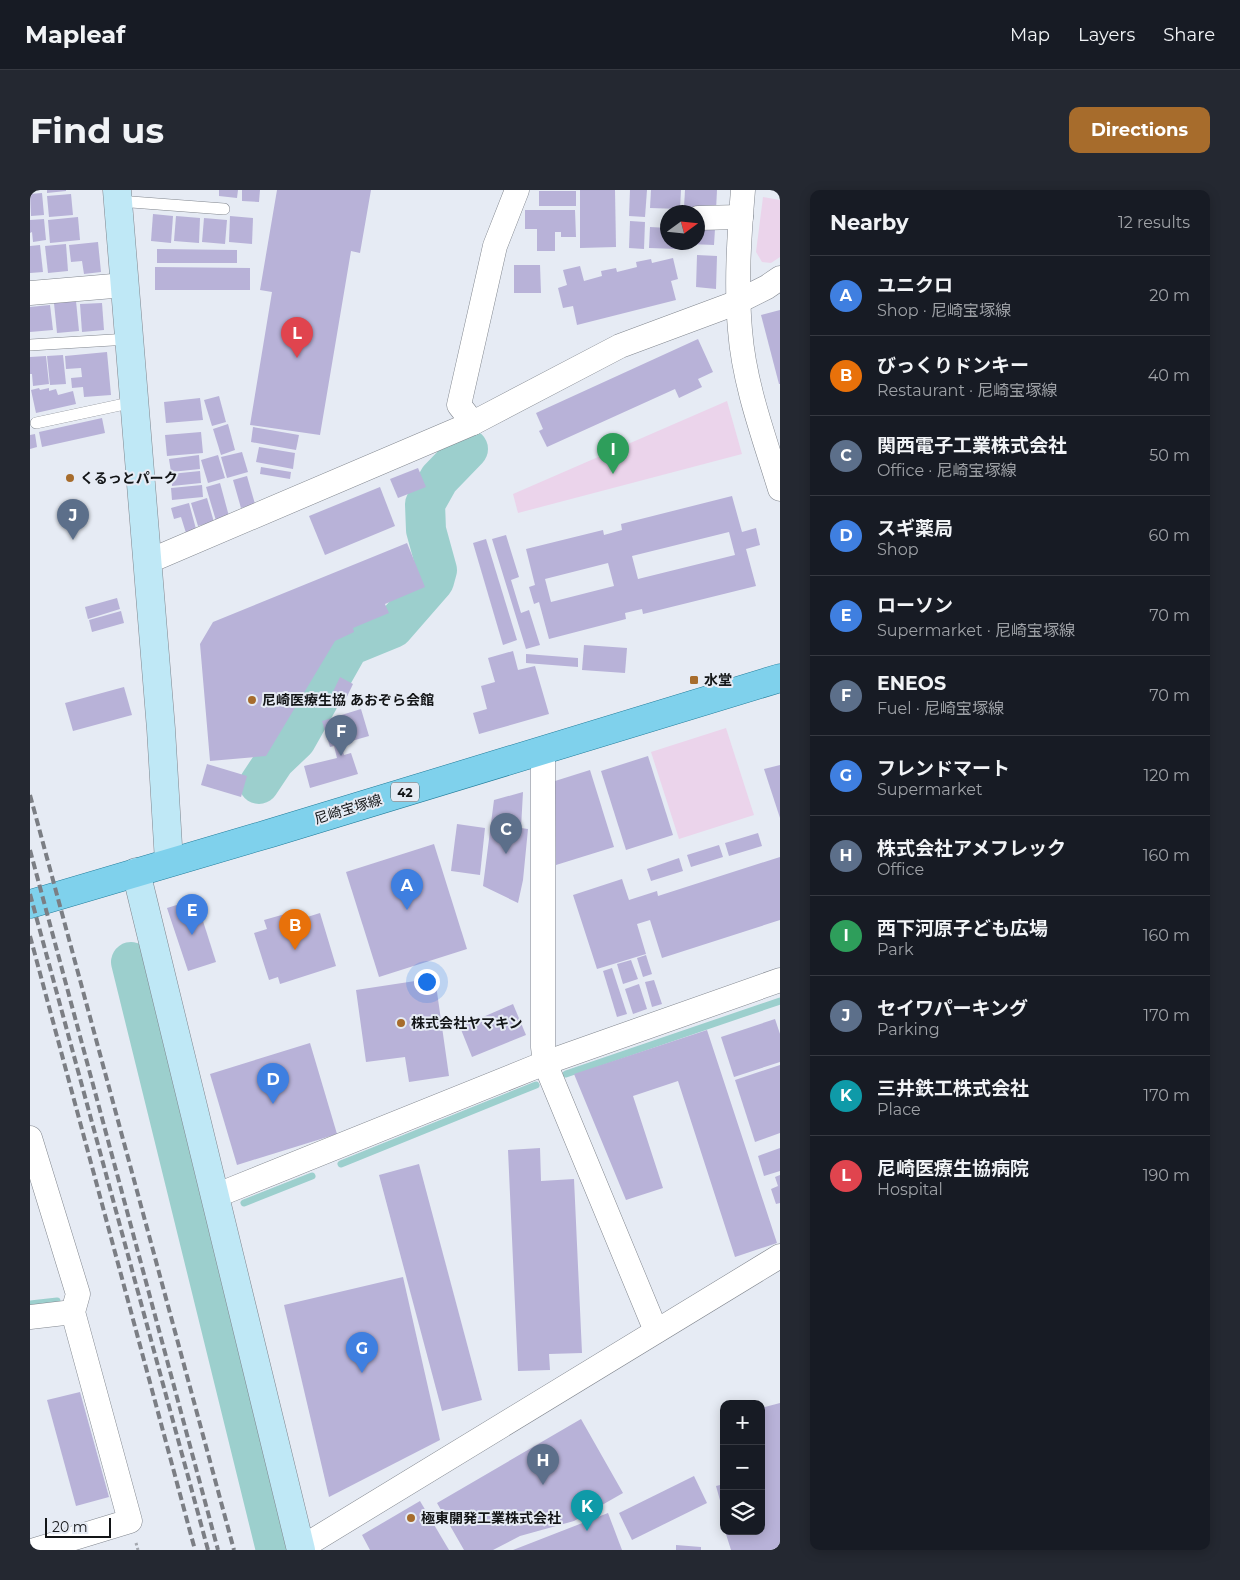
<!DOCTYPE html>
<html lang="en">
<head>
<meta charset="utf-8">
<style>
	:root { --surface:#171b24; --page:#242831; --text:#f1f3f6; --muted:#9ea1a6; --line:#363941; --accent:#a76c2c }
	body { margin:0; font-family:Montserrat,"Noto Sans JP",sans-serif; background:var(--page); color:var(--text) }
	.controls { position:absolute; right:15px; bottom:15px; display:grid; overflow:hidden; border-radius:10px; box-shadow:0 2px 12px #0003 }
	.controls button { width:45px; height:45px; display:grid; place-items:center; padding:0; border:0; border-bottom:1px solid var(--line); background:var(--surface); color:var(--text); font:25px sans-serif }
	.compass { position:absolute; left:630px; top:15px; width:45px; height:45px; border-radius:50%; background:var(--surface); box-shadow:0 2px 12px #0003; rotate:75deg }
	.scale { position:absolute; left:15px; bottom:12px; width:66px; box-sizing:border-box; padding-left:5px; border:2px solid #131517; border-top:0; font-size:14px; line-height:18px; white-space:nowrap; color:#131517; -webkit-text-stroke:4px #e6ebf4; paint-order:stroke }
	.you { position:absolute; left:396px; top:791px; width:18px; height:18px; margin:-12px; border:4px solid #fff; border-radius:50%; background:#1a73e8; box-shadow:0 0 0 8px #1a73e833 }
	.badge { display:grid; place-items:center; width:32px; height:32px; border-radius:50%; background:var(--accent); color:#fff; font-size:16px; font-weight:700 }
	.pin { position:absolute; translate:-50% -41px; filter:drop-shadow(0 1px 2px #0008) }
	.pin::after { content:''; position:absolute; top:26px; width:18px; height:15px; background:inherit; clip-path:polygon(0 0,100% 0,50% 100%) }
	.list { margin:0; padding:0; list-style:none }
	h2 { display:flex; justify-content:space-between; align-items:center; height:65px; margin:0; padding:0 20px; font-size:21px }
	h2 small { font-size:16px; font-weight:400; color:var(--muted) }
	.list li { display:grid; grid-template-columns:32px 1fr auto; gap:15px; align-items:center; box-sizing:border-box; height:80px; padding:0 20px; border-top:1px solid var(--line) }
	.list b { display:block; font-size:19px; white-space:nowrap }
	.list p { margin:0; font-size:16px; white-space:nowrap; color:var(--muted) }
	.list em { font-size:16px; font-style:normal; color:var(--muted) }
	.icon { flex:none; width:28px; height:28px; fill:none; stroke:currentColor; stroke-width:2; stroke-linecap:round; stroke-linejoin:round }
	.map { position:relative; flex:none; width:750px; height:1360px; overflow:hidden; border-radius:10px }
	header { display:flex; align-items:center; gap:30px; box-sizing:border-box; height:70px; padding:0 25px; background:var(--surface); border-bottom:1px solid var(--line) }
	header strong { font-size:24px }
	nav { display:flex; gap:28px; margin-inline-start:auto; font-size:18px }
	.intro { display:flex; align-items:center; justify-content:space-between; box-sizing:border-box; height:120px; padding:0 30px }
	h1 { margin:0; font-size:35px }
	.button { padding:12px 22px; border-radius:10px; background:var(--accent); color:#fff; font-size:18px; font-weight:700 }
	main { display:flex; gap:30px; padding:0 30px }
	aside { flex:1; background:var(--surface); border-radius:10px; box-shadow:0 2px 12px #0003 }
	.map>svg:first-child { display:block }
	.green { fill:#ebd4eb }
	.lines { fill:none; stroke-linecap:round; stroke-linejoin:round }
	.stream { stroke:#9ccfcd; stroke-width:7 }
	.river { stroke:#9ccfcd; stroke-width:40 }
	.building { fill:#b8b2d8; fill-rule:evenodd }
	.lane-casing { stroke:#81868e; stroke-width:12 }
	.street-casing { stroke:#81868e; stroke-width:25 }
	.secondary-casing { stroke:#81868e; stroke-width:29 }
	.primary-casing { stroke:#227c9a; stroke-width:29 }
	.path { stroke:#a3a7ae; stroke-width:3; stroke-dasharray:2.5 2.5; stroke-linecap:butt }
	.lane { stroke:#fff; stroke-width:11 }
	.street { stroke:#fff; stroke-width:24 }
	.secondary { stroke:#bfe8f6; stroke-width:28 }
	.primary { stroke:#7fd1ec; stroke-width:28 }
	.rail { stroke:#7b7e84; stroke-width:4; stroke-dasharray:8 4; stroke-linecap:butt }
	.poi-dot { fill:#a76c2c; stroke:#e6ebf4; stroke-width:2 }
	.labels { text-anchor:middle; dominant-baseline:central; stroke-width:4; stroke-linejoin:round; paint-order:stroke }
	.shield { fill:#e6ebf4; stroke:#525559; stroke-width:1 }
	.shield-label { font-size:12px; font-weight:bold; fill:#131517 }
	.poi-label { font-size:14px; font-weight:bold; fill:#131517; stroke:#e6ebf4; text-anchor:start }
	.street-label { font-size:14px; fill:#131517; stroke:#e6ebf4 }
</style>
</head>
<body>
<header>
<strong>Mapleaf</strong>
<nav><a>Map</a><a>Layers</a><a>Share</a></nav>
</header>
<div class="intro"><h1>Find us</h1><a class="button">Directions</a></div>
<main>
<div class="map">
<svg width="750" height="1360" viewBox="0 0 750 1360">
	<rect width="100%" height="100%" fill="#e6ebf4"/>
	<!-- green -->
	<g class="green">
		<path d="M733,7L750,10V67L741,73L732,72L726,62Z"/>
		<path d="M697,211L712,264L488,323L483,304Z"/>
		<path d="M696,538L724,625L649,649L621,562Z"/>
	</g>
	<g class="lines">
		<!-- stream -->
		<g class="stream">
			<path d="M536,884L750,811"/>
			<path d="M311,974L506,895"/>
			<path d="M214,1013L282,986"/>
			<path d="M0,1114L27,1111"/>
		</g>
		<!-- river -->
		<g class="river">
			<path d="M229,594L245,570L266,550L319,456L363,438L404,391L407,380L396,340L395,314L409,289L438,259"/>
			<path d="M101,772L246,1360"/>
		</g>
	</g>
	<!-- building -->
	<g class="building">
		<path d="M17,0H36V1L17,3Z"/>
		<path d="M189,0H208L207,8L189,6Z"/>
		<path d="M212,0H230L229,12L212,11Z"/>
		<path d="M247,0H341L330,63L321,61L290,245L220,235L242,102L230,100Z"/>
		<path d="M550,0H585L586,57L550,58Z"/>
		<path d="M600,0H617L615,27L599,26Z"/>
		<path d="M621,0H651L650,19L620,18Z"/>
		<path d="M655,0H687L686,20L654,18Z"/>
		<rect x="509" y="1" width="37" height="15"/>
		<path d="M12,3L14,25L1,26L0,4Z"/>
		<path d="M41,4L43,25L19,27L17,6Z"/>
		<path d="M495,20H545L546,47H531V42H525V61H507V39H495Z"/>
		<path d="M123,24L143,26L141,53L121,51Z"/>
		<path d="M146,26L170,28L169,53L144,51Z"/>
		<path d="M200,26L223,28L222,54L199,52Z"/>
		<path d="M48,27L50,50L20,53L18,30Z"/>
		<path d="M174,28L197,30L195,54L172,52Z"/>
		<path d="M14,29L16,50L3,52L2,42L0,43V30Z"/>
		<path d="M600,31L615,32L614,59L599,58Z"/>
		<path d="M620,37L638,38V52H648V59L619,58Z"/>
		<path d="M668,38L685,39L684,55L659,54V52H668Z"/>
		<path d="M68,52L71,82L54,84L52,71L41,72L39,55Z"/>
		<path d="M36,54L38,81L18,83L15,56Z"/>
		<path d="M10,55L13,82L0,83V56Z"/>
		<path d="M127,59L207,60V73H127Z"/>
		<path d="M667,65L687,66L686,99L666,97Z"/>
		<path d="M643,68L648,89L641,91L646,110L547,135L543,116L533,118L528,98L537,95L533,80L550,76L554,91L572,86L571,81L586,78L587,82L607,77L606,72L621,69L622,73Z"/>
		<path d="M484,75H510L511,103H484Z"/>
		<path d="M125,77L220,78V100H125Z"/>
		<path d="M46,111L49,141L27,143L24,113Z"/>
		<path d="M72,113L74,140L52,142L50,114Z"/>
		<path d="M20,115L23,140L0,142V117Z"/>
		<path d="M750,120V194H749L731,125Z"/>
		<path d="M668,149L683,182L668,189L672,197L649,208L645,199L517,257L509,241L513,239L506,223Z"/>
		<path d="M77,162L81,205L54,207L53,197L42,198L41,188L52,187L51,178L36,179L35,166Z"/>
		<path d="M33,165L36,194L20,195L17,166Z"/>
		<path d="M16,166L19,194L3,196L2,184H0V167Z"/>
		<path d="M9,198L10,200L19,198V201L26,199L28,205L43,201L46,214L6,223L1,200Z"/>
		<path d="M189,206L196,232L182,236L174,210Z"/>
		<path d="M170,208L173,230L136,233L134,212Z"/>
		<path d="M72,228L75,243L12,257L9,242Z"/>
		<path d="M198,234L205,260L191,265L183,239Z"/>
		<path d="M223,237L269,245L266,260L221,252Z"/>
		<path d="M171,242L173,263L137,266L135,245Z"/>
		<path d="M5,244L7,257L0,259V245Z"/>
		<path d="M229,257L265,263L263,279L226,272Z"/>
		<path d="M212,262L218,282L197,288L191,267Z"/>
		<path d="M169,265L170,279L141,282L139,269Z"/>
		<path d="M188,265L195,288L178,293L171,270Z"/>
		<path d="M231,277L261,282L260,289L230,284Z"/>
		<path d="M388,278L396,297L368,308L360,289Z"/>
		<path d="M170,281L171,293L142,296L141,284Z"/>
		<path d="M217,286L225,314L211,318L203,290Z"/>
		<path d="M190,293L200,330L187,334L176,297Z"/>
		<path d="M172,295L173,307L142,310L141,298Z"/>
		<path d="M350,297L365,336L295,365L279,326Z"/>
		<path d="M702,306L712,342L726,338L730,355L716,359L726,396L613,424L612,419L595,423L596,429L519,449L509,412L504,414L499,397L505,395L496,359L573,340L574,345L592,340L591,334ZM699,342L705,365L608,389L602,366ZM578,373L584,396L521,412L515,389Z"/>
		<path d="M177,308L184,332L168,336L161,313Z"/>
		<path d="M159,313L166,339L156,343L151,327L144,329L141,318Z"/>
		<path d="M476,345L489,387L481,390L491,423L499,420L510,455L496,459L462,349Z"/>
		<path d="M456,349L487,450L473,455L443,353Z"/>
		<path d="M377,353L395,397L355,414L359,423L323,438L324,442L305,451L236,566L180,571L170,454L183,432Z"/>
		<path d="M87,408L90,419L58,429L55,417Z"/>
		<path d="M91,421L94,433L62,442L59,430Z"/>
		<path d="M554,455L597,458L595,483L552,480Z"/>
		<path d="M483,461L488,480L505,476L519,524L449,544L443,523L457,519L451,496L465,492L458,468Z"/>
		<path d="M496,464L548,468V477L496,473Z"/>
		<path d="M310,487L323,494L313,515L300,508Z"/>
		<path d="M94,497L102,525L43,541L35,513Z"/>
		<path d="M331,519L339,546L311,554L314,565L321,563L328,584L280,598L274,576L307,568L304,556L300,557L292,531Z"/>
		<path d="M618,566L643,645L596,660L571,581Z"/>
		<path d="M177,574L217,586L211,607L171,595Z"/>
		<path d="M750,575V628L734,579Z"/>
		<path d="M560,580L584,657L526,675L525,591Z"/>
		<path d="M493,602L491,638L498,639L493,690L488,713L453,696L464,610Z"/>
		<path d="M427,634L455,638L450,685L421,681Z"/>
		<path d="M728,643L732,656L699,666L695,653Z"/>
		<path d="M404,654L437,759L349,787L316,682Z"/>
		<path d="M689,655L693,667L661,677L657,665Z"/>
		<path d="M750,667V730L632,768L620,730L607,734L616,764L567,779L543,705L592,689L599,710L627,701L628,706Z"/>
		<path d="M649,668L653,681L621,691L617,679Z"/>
		<path d="M166,709L186,772L158,781L137,718Z"/>
		<path d="M290,723L306,776L250,794L248,787L239,790L224,743L237,739L234,730L255,724L258,733Z"/>
		<path d="M616,765L622,784L613,787L607,768Z"/>
		<path d="M601,770L608,789L593,794L587,774Z"/>
		<path d="M582,778L597,824L587,827L573,781Z"/>
		<path d="M405,788L419,886L379,892L375,867L336,872L326,800Z"/>
		<path d="M624,790L632,814L622,817L615,792Z"/>
		<path d="M609,794L617,819L603,824L595,799Z"/>
		<path d="M483,814L496,845L442,867L430,837Z"/>
		<path d="M745,829L750,844V872L704,887L691,847Z"/>
		<path d="M677,840L747,1053L705,1067L648,891L603,906L633,998L596,1010L544,884Z"/>
		<path d="M280,853L307,944L207,975L180,884Z"/>
		<path d="M750,875V943L725,952L705,890Z"/>
		<path d="M510,958L511,991L544,989L552,1163L519,1164L520,1180L488,1181L478,960Z"/>
		<path d="M750,958V981L734,986L728,966Z"/>
		<path d="M389,974L452,1210L412,1221L349,985Z"/>
		<path d="M750,985V1013L746,1014L741,999L748,996L745,987Z"/>
		<path d="M373,1087L410,1250L299,1307L254,1115Z"/>
		<path d="M50,1202L79,1307L46,1316L17,1210Z"/>
		<path d="M750,1213V1360H701L695,1341H731V1218Z"/>
		<path d="M551,1229L593,1303L544,1331L490,1346L463,1360H434L407,1313Z"/>
		<path d="M664,1286L677,1313L602,1350L589,1323Z"/>
		<path d="M694,1294V1321H693L686,1296Z"/>
		<path d="M390,1311L419,1360H340L332,1345Z"/>
		<path d="M578,1323L592,1360H483Z"/>
		<path d="M646,1355L671,1357V1360H646Z"/>
	</g>
	<g class="lines">
		<defs>
			<g id="lane">
				<path d="M88,11L194,19"/>
				<path d="M0,155L99,149"/>
				<path d="M6,233L104,212"/>
			</g>
			<g id="street">
				<path d="M713,0C709,47 706,94 710,140C714,194 734,247 750,299"/>
				<path d="M668,28L711,27"/>
				<path d="M0,103L95,95"/>
				<path d="M443,233L429,215L465,56L487,0"/>
				<path d="M117,372L443,233L590,156L703,114L737,97L750,88"/>
				<path d="M513,560V857L515,873L626,1141"/>
				<path d="M0,948L48,1104L43,1122L100,1331L5,1360"/>
				<path d="M185,1006L515,873L750,790"/>
				<path d="M0,1127L43,1122"/>
				<path d="M271,1358L750,1066"/>
			</g>
			<g id="secondary">
				<path d="M87,0L131,539L139,672"/>
				<path d="M106,682L271,1360"/>
			</g>
			<path id="primary" d="M0,714L241,643L750,488"/>
		</defs>
		<!-- lane casing -->
		<use href="#lane" class="lane-casing"/>
		<!-- street casing -->
		<use href="#street" class="street-casing"/>
		<!-- secondary casing -->
		<use href="#secondary" class="secondary-casing"/>
		<!-- primary casing -->
		<use href="#primary" class="primary-casing"/>
		<!-- path -->
		<path class="path" d="M106,1353L108,1360"/>
		<!-- lane -->
		<use href="#lane" class="lane"/>
		<!-- street -->
		<use href="#street" class="street"/>
		<!-- secondary -->
		<use href="#secondary" class="secondary"/>
		<!-- primary -->
		<use href="#primary" class="primary"/>
		<!-- rail -->
		<g class="rail">
			<path d="M0,605L204,1360"/>
			<path d="M0,660L188,1360"/>
			<path d="M0,704L178,1360"/>
			<path d="M0,746L165,1360"/>
		</g>
	</g>
	<!-- markers -->
	<g class="poi-dot">
		<circle cx="40" cy="288" r="5"/>
		<rect x="659" y="485" width="10" height="10" rx="2.5"/>
		<circle cx="222" cy="510" r="5"/>
		<circle cx="371" cy="833" r="5"/>
		<circle cx="381" cy="1328" r="5"/>
	</g>
	<g class="labels">
		<!-- shield labels -->
		<rect class="shield" x="361" y="592.5" width="28" height="19" rx="4"/>
		<g class="shield-label">
			<text x="375" y="602">42</text>
		</g>
		<!-- poi labels -->
		<g class="poi-label">
			<text x="50" y="288">くるっとパーク</text>
			<text x="674" y="490">水堂</text>
			<text x="232" y="510">尼崎医療生協 あおぞら会館</text>
			<text x="381" y="833">株式会社ヤマキン</text>
			<text x="391" y="1328">極東開発工業株式会社</text>
		</g>
		<!-- street labels -->
		<g class="street-label">
			<text transform="translate(318 619) rotate(-17)">尼崎宝塚線</text>
		</g>
	</g>
</svg>
<div class="controls">
<button>+</button>
<button>−</button>
<button><svg class="icon" aria-label="layers" viewBox="0 0 24 24"><path d="M12 4l9 5-9 5-9-5zM3 14l9 5 9-5"/></svg></button>
</div>
<svg class="compass" viewBox="-18 -18 36 36"><path d="M0-13l5 13h-10z" fill="#e53935"/><path d="M0 13l5-13h-10z" fill="#9ea1a6"/></svg>
<div class="scale">20 m</div>
<div class="you"></div>
<div class="pin badge" style="left:377px;top:720px;background:#3f7fe0">A</div>
<div class="pin badge" style="left:265px;top:760px;background:#e8710a">B</div>
<div class="pin badge" style="left:476px;top:664px;background:#5c6f8a">C</div>
<div class="pin badge" style="left:243px;top:914px;background:#3f7fe0">D</div>
<div class="pin badge" style="left:162px;top:745px;background:#3f7fe0">E</div>
<div class="pin badge" style="left:311px;top:566px;background:#5c6f8a">F</div>
<div class="pin badge" style="left:332px;top:1183px;background:#3f7fe0">G</div>
<div class="pin badge" style="left:513px;top:1295px;background:#5c6f8a">H</div>
<div class="pin badge" style="left:583px;top:284px;background:#2e9e5b">I</div>
<div class="pin badge" style="left:43px;top:350px;background:#5c6f8a">J</div>
<div class="pin badge" style="left:557px;top:1341px;background:#0f9aa8">K</div>
<div class="pin badge" style="left:267px;top:168px;background:#e0444e">L</div>
</div>
<aside>
<h2>Nearby<small>12 results</small></h2>
<ul class="list">
<li><span class="badge" style="background:#3f7fe0">A</span><div><b>ユニクロ</b><p>Shop · 尼崎宝塚線</p></div><em>20 m</em></li>
<li><span class="badge" style="background:#e8710a">B</span><div><b>びっくりドンキー</b><p>Restaurant · 尼崎宝塚線</p></div><em>40 m</em></li>
<li><span class="badge" style="background:#5c6f8a">C</span><div><b>関西電子工業株式会社</b><p>Office · 尼崎宝塚線</p></div><em>50 m</em></li>
<li><span class="badge" style="background:#3f7fe0">D</span><div><b>スギ薬局</b><p>Shop</p></div><em>60 m</em></li>
<li><span class="badge" style="background:#3f7fe0">E</span><div><b>ローソン</b><p>Supermarket · 尼崎宝塚線</p></div><em>70 m</em></li>
<li><span class="badge" style="background:#5c6f8a">F</span><div><b>ENEOS</b><p>Fuel · 尼崎宝塚線</p></div><em>70 m</em></li>
<li><span class="badge" style="background:#3f7fe0">G</span><div><b>フレンドマート</b><p>Supermarket</p></div><em>120 m</em></li>
<li><span class="badge" style="background:#5c6f8a">H</span><div><b>株式会社アメフレック</b><p>Office</p></div><em>160 m</em></li>
<li><span class="badge" style="background:#2e9e5b">I</span><div><b>西下河原子ども広場</b><p>Park</p></div><em>160 m</em></li>
<li><span class="badge" style="background:#5c6f8a">J</span><div><b>セイワパーキング</b><p>Parking</p></div><em>170 m</em></li>
<li><span class="badge" style="background:#0f9aa8">K</span><div><b>三井鉄工株式会社</b><p>Place</p></div><em>170 m</em></li>
<li><span class="badge" style="background:#e0444e">L</span><div><b>尼崎医療生協病院</b><p>Hospital</p></div><em>190 m</em></li>
</ul>
</aside>
</main>
</body>
</html>
